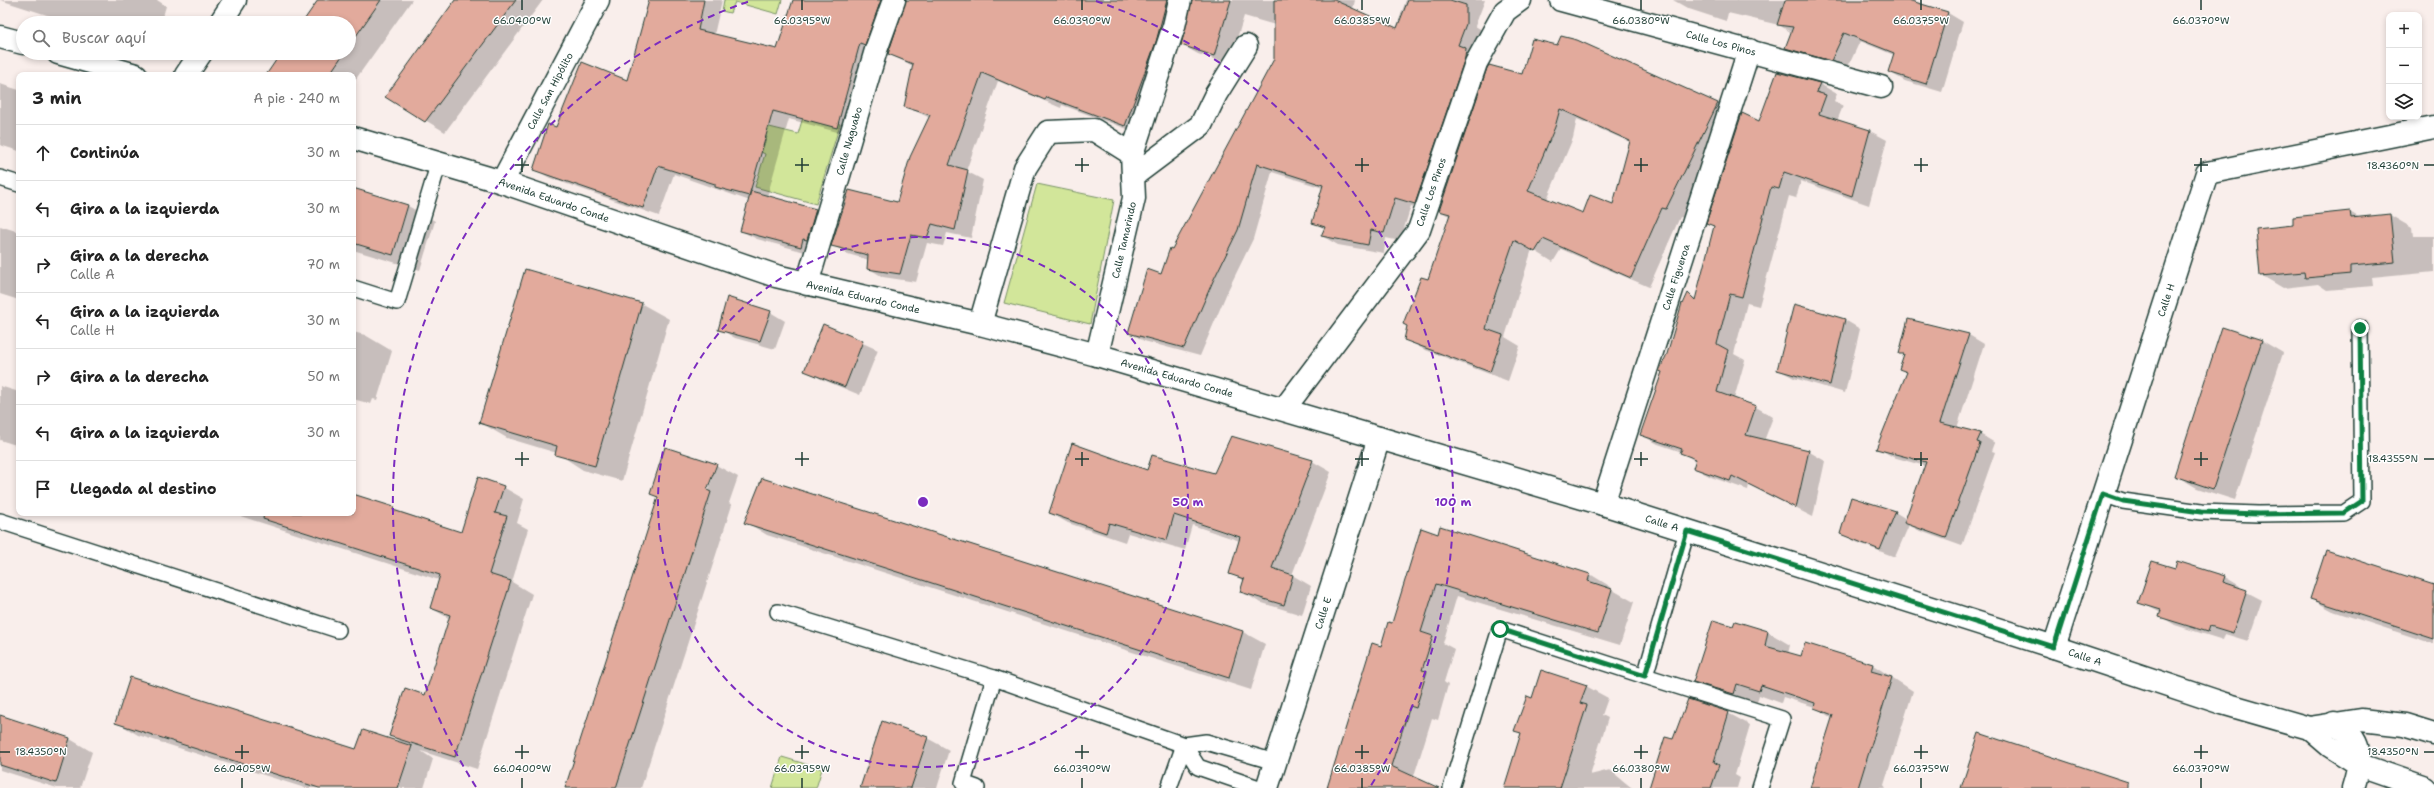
<!DOCTYPE html>
<html lang="es">
<head>
<meta charset="utf-8">
<style>
	:root { --surface:#fff; --page:#f2f2f2; --text:#222; --muted:#767676; --line:#e0e0e0 }
	body { margin:0; font-family:"Shantell Sans",sans-serif; background:var(--page); color:var(--text) }
	.controls { position:absolute; right:12px; top:12px; display:grid; overflow:hidden; border-radius:8px; box-shadow:0 2px 6px #0003 }
	.controls button { width:36px; height:36px; display:grid; place-items:center; padding:0; border:0; border-bottom:1px solid var(--line); background:var(--surface); color:var(--text); font:20px sans-serif }
	.stop { position:absolute; width:12px; height:12px; margin:-9px; border:3px solid #0b8043; border-radius:50%; background:#fff }
	.stop.end { background:#0b8043; border-color:#fff; box-shadow:0 1px 4px #0008 }
	.list { margin:0; padding:0; list-style:none }
	h2 { display:flex; justify-content:space-between; align-items:center; height:52px; margin:0; padding:0 16px; font-size:17px }
	h2 small { font-size:13px; font-weight:400; color:var(--muted) }
	.list li { display:grid; grid-template-columns:26px 1fr auto; gap:12px; align-items:center; box-sizing:border-box; height:56px; padding:0 16px; border-top:1px solid var(--line) }
	.list b { display:block; font-size:15px; white-space:nowrap }
	.list p { margin:0; font-size:13px; white-space:nowrap; color:var(--muted) }
	.list em { font-size:13px; font-style:normal; color:var(--muted) }
	.icon { flex:none; width:22px; height:22px; fill:none; stroke:currentColor; stroke-width:2; stroke-linecap:round; stroke-linejoin:round }
	.map { position:relative; flex:none; width:2434px; height:788px; overflow:hidden }
	.search { position:absolute; background:var(--surface); box-shadow:0 2px 6px #0003; left:16px; top:16px; width:340px; height:44px; display:flex; align-items:center; gap:10px; box-sizing:border-box; padding:0 14px; border-radius:22px; color:var(--muted); font-size:15px }
	.panel { position:absolute; background:var(--surface); box-shadow:0 2px 6px #0003; left:16px; top:72px; width:340px; height:444px; border-radius:8px }
	.map>svg:first-child { display:block }
	.green { fill:#d2e69a; stroke:#789267 }
	.shadow { fill:#0003; fill-rule:evenodd }
	.building { fill:#e2aa9c; stroke:#1f3d34; fill-rule:evenodd }
	.lines { fill:none; stroke-linecap:round; stroke-linejoin:round }
	.lane-casing { stroke:#1f3d34; stroke-width:18 }
	.street-casing { stroke:#1f3d34; stroke-width:25 }
	.secondary-casing { stroke:#1f3d34; stroke-width:25 }
	.lane { stroke:#fff; stroke-width:15 }
	.street { stroke:#fff; stroke-width:22 }
	.secondary { stroke:#fff; stroke-width:22 }
	.route { stroke:#0b8043; stroke-width:5 }
	.ticks { fill:none; stroke:#1f3d34; stroke-width:1.5 }
	.ring { fill:none; stroke:#7b2cbf; stroke-width:2; stroke-dasharray:7 5 }
	.labels { text-anchor:middle; dominant-baseline:central; stroke-width:3; stroke-linejoin:round; paint-order:stroke }
	.street-label { font-size:10px; fill:#1f3d34; stroke:#fff }
	.ticks-label { font-size:10px; text-anchor:middle; fill:#1f3d34; stroke:#fff; stroke-width:3; stroke-linejoin:round; paint-order:stroke }
	.centre { fill:#7b2cbf; stroke:#fff; stroke-width:2 }
	.ring-label { font-size:12px; text-anchor:middle; font-weight:bold; fill:#7b2cbf; stroke:#fff; stroke-width:3; stroke-linejoin:round; paint-order:stroke }
</style>
</head>
<body>
<div class="map">
<svg width="2434" height="788" viewBox="0 0 2434 788">
	<rect width="100%" height="100%" fill="#f9eeeb"/>
	<filter id="ink" filterUnits="userSpaceOnUse"><feTurbulence type="fractalNoise" baseFrequency=".025" numOctaves="2"/><feDisplacementMap in="SourceGraphic" scale="8" xChannelSelector="R" yChannelSelector="G"/><feConvolveMatrix kernelMatrix="1 2 1 2 8 2 1 2 1" color-interpolation-filters="sRGB"/></filter>
	<g filter="url(#ink)">
		<!-- green -->
		<g class="green">
			<path d="M724,0H782L778,14L735,2L730,13L722,11Z"/>
			<path d="M700,110L798,134L804,114L840,124L816,204L755,187L765,154L761,152L767,137L732,127Z"/>
			<path d="M1037,184L1114,200L1090,324L1004,303Z"/>
			<path d="M782,757L822,769L816,788H772Z"/>
		</g>
		<!-- shadow -->
		<g class="shadow">
			<path d="M0,0H157L166,6L161,23H72Z"/>
			<path d="M320,0H412L353,83V75H286L283,53H349V23H304Z"/>
			<path d="M456,0H543L445,132L387,97Z"/>
			<path d="M650,0H722L714,35L778,50L793,0H901L852,136L789,119L767,197L816,210L831,219L816,255L757,239L741,231L750,201L674,174L659,216L550,178L534,169L556,128L628,82Z"/>
			<path d="M906,0H1189L1141,134L1062,105L1061,108L998,81L966,171L983,180L971,238L947,233L943,246L927,243L916,282L883,277L868,268L869,260L848,254L832,245L898,203L930,118L905,106L913,66L889,54Z"/>
			<path d="M1193,0H1355L1353,9L1396,29L1406,0H1485L1475,26L1482,30L1430,212L1411,206L1400,241L1386,238L1384,253L1338,245L1322,236L1325,229L1313,222L1323,188L1272,172L1253,239L1228,290L1200,356L1144,341L1129,332L1162,275L1173,250L1275,59V25L1244,16L1229,64L1198,54L1182,45Z"/>
			<path d="M1673,0H1909L1948,13L1963,22L1942,92L1905,81L1889,72L1894,55L1860,41L1847,69L1802,56L1787,48L1792,33L1779,25L1728,13L1726,21L1689,9Z"/>
			<path d="M1577,41L1718,104L1736,114L1684,218L1680,217L1649,287L1561,249L1553,262L1532,249L1505,337L1520,346L1508,381L1423,349L1405,339L1451,217L1440,211L1522,75L1558,46ZM1577,119L1630,142L1614,206L1583,214L1547,199L1573,138Z"/>
			<path d="M1777,73L1820,84L1837,94L1834,101L1843,106L1837,121L1870,131L1887,140L1869,205L1801,181L1796,198L1789,196L1759,306L1747,303L1734,354L1745,360L1734,399L1756,407L1773,417L1764,441L1808,451L1825,461L1813,517L1749,485L1748,490L1711,477L1694,468L1696,462L1682,452L1658,444L1641,435L1688,294L1696,299L1715,227L1708,223L1759,122Z"/>
			<path d="M0,84L19,90V151L0,145Z"/>
			<path d="M353,189L408,206L435,221L420,270L353,250Z"/>
			<path d="M2350,212L2360,218L2390,215L2412,228L2413,236H2434V272L2372,278L2373,286L2327,290L2318,284L2283,288L2261,275L2295,226Z"/>
			<path d="M0,226L19,232V300L0,294Z"/>
			<path d="M526,270L642,304L669,319L622,481L583,470L557,453L507,438L481,423Z"/>
			<path d="M770,312L785,321L775,349L735,338L720,329Z"/>
			<path d="M1845,320L1860,329L1845,393L1794,378L1779,370Z"/>
			<path d="M1909,320L1969,335L1984,344L1957,428L1980,434L1995,443L1992,451L1995,452L1962,546L1920,531L1909,525L1895,557L1856,542L1841,533L1895,512L1906,519L1925,466L1893,457L1878,448L1908,373L1900,368L1905,355L1901,353Z"/>
			<path d="M823,325L878,350L860,395L821,379L805,370Z"/>
			<path d="M353,332L365,335L392,351L377,400L373,399L371,404L353,399Z"/>
			<path d="M2261,340L2283,353L2235,500L2197,488L2175,475Z"/>
			<path d="M0,386L19,392V446L0,440Z"/>
			<path d="M1312,461L1331,472L1292,575L1311,586L1302,615L1259,602L1241,591L1244,581L1230,573L1240,541L1192,525L1185,550L1128,533L1125,542L1068,523L1050,513L1148,471L1215,475Z"/>
			<path d="M716,465L738,477L729,503L732,505L641,788H566L659,498L651,493ZM714,468H716L706,496L704,495Z"/>
			<path d="M763,479L1243,632L1265,644L1251,690L767,535L746,522Z"/>
			<path d="M503,487L524,499L517,523L528,529L512,582L532,594L477,769L421,751L433,759L424,788H305L138,735L116,722L357,750L402,743L391,736L425,696L450,619L431,608L439,580L231,513H353V495L461,533Z"/>
			<path d="M1422,530L1590,574L1611,587V589L1634,602L1620,645L1457,596L1443,643L1454,649L1444,682L1448,685L1438,720L1432,718L1413,779L1416,788H1328L1381,648L1392,624Z"/>
			<path d="M2178,562L2225,577L2240,586L2239,588L2262,600L2248,641L2225,634L2223,640L2175,625L2160,616L2161,613L2140,602L2175,569Z"/>
			<path d="M2434,586V644L2333,611L2311,599Z"/>
			<path d="M1736,622L1768,632L1790,645L1788,654L1802,657L1873,665L1913,691L1884,785L1886,788H1811L1833,719L1815,707L1783,697L1781,703L1759,695L1756,706L1716,694L1695,681Z"/>
			<path d="M1586,686L1608,698L1602,715L1608,718L1590,775L1610,770L1632,788H1505L1521,734L1516,730L1533,699Z"/>
			<path d="M1728,713L1750,725L1735,775L1740,778L1737,788H1650L1673,740Z"/>
			<path d="M0,717L70,739L92,752L80,788H57L0,770Z"/>
			<path d="M927,738L949,750L937,788H861Z"/>
		</g>
		<!-- building -->
		<g class="building">
			<path d="M318,0H381L349,46V23H302Z"/>
			<path d="M455,0H516L425,122L385,97Z"/>
			<path d="M649,0H704L698,30L777,49L793,0H881L865,45L860,43L837,128L773,111L749,196L715,187V184L658,166L643,208L533,170L548,124L556,127L582,62L627,80Z"/>
			<path d="M906,0H1167L1156,42L1125,126L1047,97L1045,100L982,73L949,165L968,170L955,230L932,224L927,238L911,235L900,274L867,269L868,255L831,246L849,190L897,202L910,157L930,115L904,107L913,64L888,54Z"/>
			<path d="M1192,0H1231L1214,56L1181,45Z"/>
			<path d="M1274,0H1334L1397,28L1408,0H1450L1466,5V24L1458,45L1466,48L1465,58L1415,204L1395,198L1384,233L1371,230L1368,245L1321,236L1325,227L1312,223L1323,185L1257,164L1238,230L1213,281L1184,348L1128,333L1147,269L1161,274L1170,248L1172,249L1274,59Z"/>
			<path d="M1785,0H1908L1948,12L1926,84L1888,72L1894,53L1844,33L1831,61L1785,48L1793,27L1777,25Z"/>
			<path d="M1561,36L1577,40L1718,103L1666,209L1662,208L1631,278L1543,239L1535,252L1514,240L1492,304L1486,329L1503,335L1490,372L1404,340L1407,326L1403,324L1421,277L1428,279L1450,214L1439,211L1487,68L1489,65L1522,74L1532,39L1557,45ZM1560,109L1630,141L1613,204L1590,195L1583,213L1528,191L1555,127Z"/>
			<path d="M281,53H344L329,75H266Z"/>
			<path d="M1777,72L1820,83L1816,92L1826,95L1819,114L1870,130L1852,196L1784,172L1779,189L1771,187L1742,297L1730,294L1717,344L1728,350L1717,392L1756,406L1746,435L1809,450L1796,508L1732,476L1730,481L1693,468L1696,459L1680,453L1682,449L1640,435L1662,372L1659,371L1667,354L1682,303L1683,304L1688,293L1695,300L1714,226L1706,223L1742,113L1759,121Z"/>
			<path d="M353,188L408,205L393,255L353,243Z"/>
			<path d="M751,191L816,209L807,240L803,239L801,247L740,231Z"/>
			<path d="M2350,211L2351,218L2390,214L2395,262L2351,266V274L2305,278L2304,272L2260,276L2256,229L2293,225V217Z"/>
			<path d="M525,269L642,303L595,466L555,455L557,446L479,423Z"/>
			<path d="M727,297L771,311L760,341L718,330Z"/>
			<path d="M1794,304L1845,319L1830,385L1777,370Z"/>
			<path d="M1908,319L1969,334L1940,423L1981,433L1977,442L1980,443L1946,538L1904,523L1926,462L1876,449L1907,372L1899,369L1904,354H1899Z"/>
			<path d="M823,324L863,341L845,387L804,371Z"/>
			<path d="M2222,327L2262,340L2213,489L2174,476Z"/>
			<path d="M1231,436L1313,460L1272,568L1293,575L1284,605L1240,592L1244,579L1229,574L1240,537L1174,515L1167,540L1109,523L1106,533L1049,513L1072,443L1147,470L1152,455L1214,473Z"/>
			<path d="M665,447L717,464L707,490L711,492L616,788H565L658,497L650,494Z"/>
			<path d="M478,477L504,486L495,513L507,516L489,574L511,581L455,757L389,736L405,688L425,695L450,615L430,608L440,575L263,519L264,513H353V494L394,507L393,510L461,532Z"/>
			<path d="M762,478L1243,631L1229,678L744,523Z"/>
			<path d="M1851,497L1896,511L1880,550L1840,534Z"/>
			<path d="M1440,526L1590,574L1588,581L1612,589L1598,633L1436,584L1421,632L1433,636L1422,670L1427,671L1416,708L1410,706L1391,766L1439,788H1327L1372,643L1381,646L1388,622L1392,623L1421,528L1438,534Z"/>
			<path d="M2326,550L2434,585V639L2310,599Z"/>
			<path d="M2152,561L2175,568L2177,561L2225,576L2223,582L2247,590L2233,633L2210,626L2208,632L2159,617L2161,610L2138,603Z"/>
			<path d="M1713,620L1733,626L1735,621L1768,631L1765,646L1801,656L1805,643L1873,664L1871,671L1892,677L1858,788H1810L1833,715L1814,708L1815,703L1761,685L1759,691L1737,684L1734,694L1693,682Z"/>
			<path d="M1541,670L1587,685L1580,703L1587,705L1560,788H1504L1521,733L1514,731L1527,696L1532,698Z"/>
			<path d="M130,677L356,749L363,730L412,746L398,788H319L115,723Z"/>
			<path d="M1688,699L1729,712L1714,762L1719,765L1711,788H1649L1665,737L1673,739Z"/>
			<path d="M0,715L70,738L56,783L0,765Z"/>
			<path d="M882,721L928,737L911,788H860Z"/>
			<path d="M1979,733L2128,782V788H1961Z"/>
		</g>
		<g class="lines">
			<defs>
				<g id="lane">
					<path d="M0,178L19,184"/>
					<path d="M353,288L397,302L439,162"/>
					<path d="M2103,494L2123,501L2201,512L2258,514L2344,513L2362,501L2360,328"/>
					<path d="M0,521L338,630"/>
					<path d="M1687,531L1645,676L1782,719L1760,788"/>
					<path d="M778,612L994,678L1184,745L1206,742L1275,762"/>
					<path d="M1184,745L1198,767L1259,788"/>
					<path d="M977,788L963,783L994,678"/>
					<path d="M1169,788L1184,745"/>
					<path d="M1451,788L1500,629L1645,676"/>
				</g>
				<g id="street">
					<path d="M1561,0L1881,87"/>
					<path d="M220,23L235,0"/>
					<path d="M186,75L201,53"/>
					<path d="M1132,154L1174,26L1180,0"/>
					<path d="M1133,176L1201,125L1216,94L1246,46"/>
					<path d="M502,182L598,0"/>
					<path d="M807,284L876,50L894,0"/>
					<path d="M980,324L1025,168L1048,132L1094,130L1132,154L1134,198L1097,355"/>
					<path d="M1284,409L1419,230L1476,63L1505,11L1520,0"/>
					<path d="M1603,504L1749,50"/>
					<path d="M2054,647L2207,173L2434,127"/>
					<path d="M2334,723C2364,738 2362,760 2353,788"/>
					<path d="M2309,728L2361,720L2405,725L2434,734"/>
					<path d="M1267,788L1379,438L1603,504L2054,647L2222,703L2309,728L2330,746L2360,765L2426,788"/>
				</g>
				<g id="secondary">
					<path d="M0,37L23,43"/>
					<path d="M58,53L136,75"/>
					<path d="M353,138L502,182L776,276L980,324L1097,355L1379,438"/>
				</g>
			</defs>
			<!-- lane casing -->
			<use href="#lane" class="lane-casing"/>
			<!-- street casing -->
			<use href="#street" class="street-casing"/>
			<!-- secondary casing -->
			<use href="#secondary" class="secondary-casing"/>
			<!-- lane -->
			<use href="#lane" class="lane"/>
			<!-- street -->
			<use href="#street" class="street"/>
			<!-- secondary -->
			<use href="#secondary" class="secondary"/>
		</g>
	</g>
	<g class="lines" filter="url(#ink)">
		<!-- route -->
		<path class="route" d="M1500,629L1645,676L1687,531L2054,647L2103,494L2123,501L2201,512L2258,514L2344,513L2362,501L2360,328"/>
	</g>
	<!-- ticks -->
	<path class="ticks" d="M522,0V10M802,0V10M1082,0V10M1362,0V10M1641,0V10M1921,0V10M2201,0V10M522,158V172M802,158V172M1082,158V172M1362,158V172M1641,158V172M1921,158V172M2201,158V172M515,165H529M795,165H809M1075,165H1089M1355,165H1369M1634,165H1648M1914,165H1928M2194,165H2208M2424,165H2434M522,452V466M802,452V466M1082,452V466M1362,452V466M1641,452V466M1921,452V466M2201,452V466M515,459H529M795,459H809M1075,459H1089M1355,459H1369M1634,459H1648M1914,459H1928M2194,459H2208M2424,459H2434M242,745V759M522,745V759M802,745V759M1082,745V759M1362,745V759M1641,745V759M1921,745V759M2201,745V759M0,752H10M235,752H249M515,752H529M795,752H809M1075,752H1089M1355,752H1369M1634,752H1648M1914,752H1928M2194,752H2208M2424,752H2434M242,778V788M522,778V788M802,778V788M1082,778V788M1362,778V788M1641,778V788M1921,778V788M2201,778V788"/>
	<!-- distance rings -->
	<g class="ring">
		<circle cx="923" cy="502" r="265"/>
		<path d="M476 787A530 530 0 0 1 750 1M1096 1A530 530 0 0 1 1370 787"/>
	</g>
	<g class="labels">
		<!-- street labels -->
		<g class="street-label">
			<text transform="translate(1721 43) rotate(15)">Calle Los Pinos</text>
			<text transform="translate(550 91) rotate(-62)">Calle San Hipólito</text>
			<text transform="translate(849 141) rotate(-74)">Calle Naguabo</text>
			<text transform="translate(1431 192) rotate(-71)">Calle Los Pinos</text>
			<text transform="translate(554 200) rotate(19)">Avenida Eduardo Conde</text>
			<text transform="translate(1124 240) rotate(-77)">Calle Tamarindo</text>
			<text transform="translate(1676 277) rotate(-72)">Calle Figueroa</text>
			<text transform="translate(863 297) rotate(13)">Avenida Eduardo Conde</text>
			<text transform="translate(2166 300) rotate(-72)">Calle H</text>
			<text transform="translate(1177 378) rotate(16)">Avenida Eduardo Conde</text>
			<text transform="translate(1662 523) rotate(17)">Calle A</text>
			<text transform="translate(1323 613) rotate(-72)">Calle E</text>
			<text transform="translate(2085 657) rotate(19)">Calle A</text>
		</g>
	</g>
	<g class="ticks-label">
		<text x="522" y="24">66.0400°W</text>
		<text x="802" y="24">66.0395°W</text>
		<text x="1082" y="24">66.0390°W</text>
		<text x="1362" y="24">66.0385°W</text>
		<text x="1641" y="24">66.0380°W</text>
		<text x="1921" y="24">66.0375°W</text>
		<text x="2201" y="24">66.0370°W</text>
		<text x="2393" y="169">18.4360°N</text>
		<text x="2393" y="462">18.4355°N</text>
		<text x="41" y="755">18.4350°N</text>
		<text x="2393" y="755">18.4350°N</text>
		<text x="242" y="772">66.0405°W</text>
		<text x="522" y="772">66.0400°W</text>
		<text x="802" y="772">66.0395°W</text>
		<text x="1082" y="772">66.0390°W</text>
		<text x="1362" y="772">66.0385°W</text>
		<text x="1641" y="772">66.0380°W</text>
		<text x="1921" y="772">66.0375°W</text>
		<text x="2201" y="772">66.0370°W</text>
	</g>
	<circle cx="923" cy="502" r="6" class="centre"/>
	<g class="ring-label">
		<text x="1188" y="506">50 m</text>
		<text x="1453" y="506">100 m</text>
	</g>
</svg>
<div class="controls">
<button>+</button>
<button>−</button>
<button><svg class="icon" aria-label="layers" viewBox="0 0 24 24"><path d="M12 4l9 5-9 5-9-5zM3 14l9 5 9-5"/></svg></button>
</div>
<div class="stop" style="left:1500px;top:629px"></div>
<div class="stop end" style="left:2360px;top:328px"></div>
<div class="search"><svg class="icon" aria-label="search" viewBox="0 0 24 24"><circle cx="10" cy="10" r="6"/><path d="M15 15l6 6"/></svg>Buscar aquí</div>
<section class="panel">
<h2>3 min<small>A pie · 240 m</small></h2>
<ul class="list">
<li><svg class="icon" aria-label="ahead" viewBox="0 0 24 24"><path d="M12 20V5M6 11l6-6 6 6"/></svg><div><b>Continúa</b></div><em>30 m</em></li>
<li><svg class="icon" aria-label="left" viewBox="0 0 24 24"><path d="M17 20v-9H6M10 6l-5 5 5 5"/></svg><div><b>Gira a la izquierda</b></div><em>30 m</em></li>
<li><svg class="icon" aria-label="right" viewBox="0 0 24 24"><path d="M7 20v-9h11M14 6l5 5-5 5"/></svg><div><b>Gira a la derecha</b><p>Calle A</p></div><em>70 m</em></li>
<li><svg class="icon" aria-label="left" viewBox="0 0 24 24"><path d="M17 20v-9H6M10 6l-5 5 5 5"/></svg><div><b>Gira a la izquierda</b><p>Calle H</p></div><em>30 m</em></li>
<li><svg class="icon" aria-label="right" viewBox="0 0 24 24"><path d="M7 20v-9h11M14 6l5 5-5 5"/></svg><div><b>Gira a la derecha</b></div><em>50 m</em></li>
<li><svg class="icon" aria-label="left" viewBox="0 0 24 24"><path d="M17 20v-9H6M10 6l-5 5 5 5"/></svg><div><b>Gira a la izquierda</b></div><em>30 m</em></li>
<li><svg class="icon" aria-label="arrive" viewBox="0 0 24 24"><path d="M6 21V4h12l-3 4 3 4H6"/></svg><div><b>Llegada al destino</b></div></li>
</ul>
</section>
</div>
</body>
</html>
